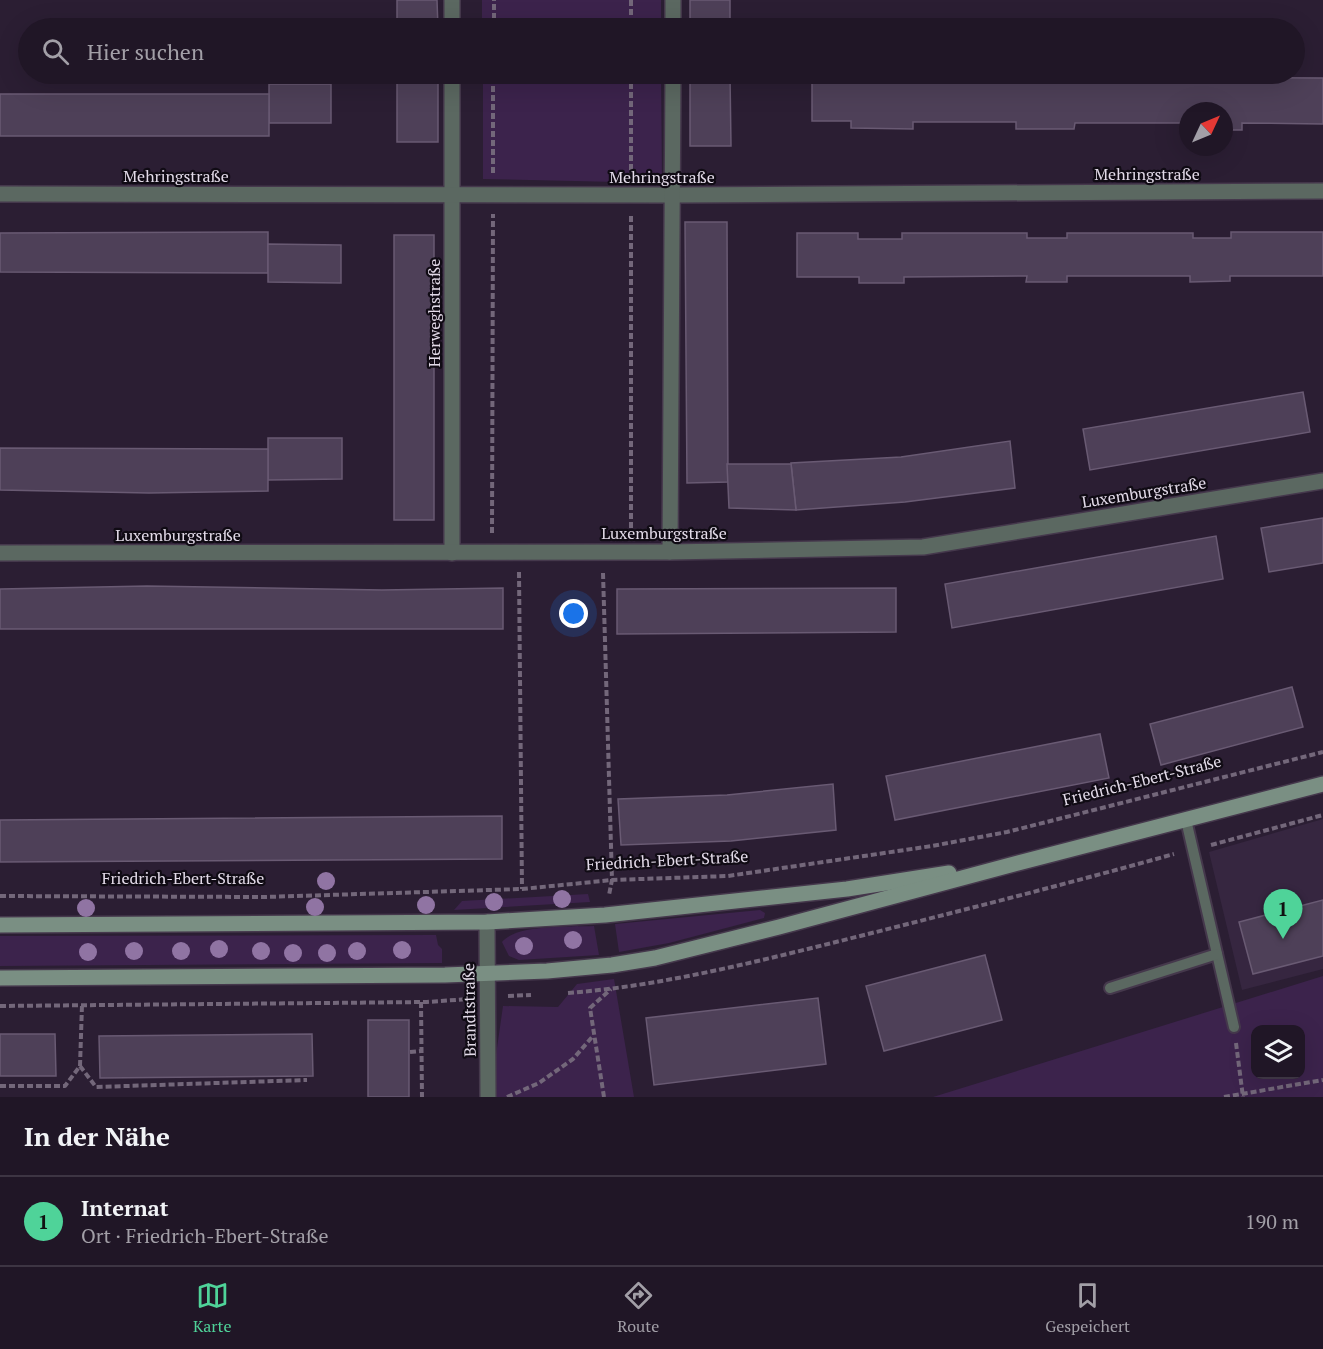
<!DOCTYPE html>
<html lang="de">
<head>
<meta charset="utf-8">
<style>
	:root { --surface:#201626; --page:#281f2e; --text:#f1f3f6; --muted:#a29fa7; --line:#3d3543; --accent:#4fd399 }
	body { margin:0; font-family:"PT Serif",serif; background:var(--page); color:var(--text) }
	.controls { position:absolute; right:18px; bottom:18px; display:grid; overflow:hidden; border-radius:12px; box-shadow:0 6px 24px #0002 }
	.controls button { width:54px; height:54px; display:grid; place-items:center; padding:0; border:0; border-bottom:2px solid var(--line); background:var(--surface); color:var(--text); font:30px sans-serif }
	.compass { position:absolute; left:1179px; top:102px; width:54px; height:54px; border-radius:50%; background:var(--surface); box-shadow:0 6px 24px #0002; rotate:46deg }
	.you { position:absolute; left:574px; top:614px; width:21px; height:21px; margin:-15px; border:4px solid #fff; border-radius:50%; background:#1a73e8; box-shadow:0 0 0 9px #1a73e833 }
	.badge { display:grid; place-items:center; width:39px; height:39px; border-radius:50%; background:var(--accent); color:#111; font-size:20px; font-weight:700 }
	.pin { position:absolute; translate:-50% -50px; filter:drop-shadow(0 2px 3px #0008) }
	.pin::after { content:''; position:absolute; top:32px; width:21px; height:18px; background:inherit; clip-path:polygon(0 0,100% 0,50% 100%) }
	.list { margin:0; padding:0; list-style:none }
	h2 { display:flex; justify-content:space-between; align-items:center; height:78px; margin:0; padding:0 24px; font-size:26px }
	h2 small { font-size:20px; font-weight:400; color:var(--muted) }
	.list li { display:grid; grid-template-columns:39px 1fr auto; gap:18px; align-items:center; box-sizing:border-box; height:90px; padding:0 24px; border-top:2px solid var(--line) }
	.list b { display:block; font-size:22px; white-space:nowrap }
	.list p { margin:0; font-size:20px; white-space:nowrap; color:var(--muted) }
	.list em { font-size:20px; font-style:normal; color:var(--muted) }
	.icon { flex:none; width:33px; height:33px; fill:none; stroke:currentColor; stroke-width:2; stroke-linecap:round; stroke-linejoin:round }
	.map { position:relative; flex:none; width:1323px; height:1097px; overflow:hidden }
	.search { position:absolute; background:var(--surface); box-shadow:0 6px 24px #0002; left:18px; right:18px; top:18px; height:66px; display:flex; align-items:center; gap:15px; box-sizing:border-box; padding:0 21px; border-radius:33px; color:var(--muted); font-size:22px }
	.sheet { height:168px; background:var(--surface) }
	nav { display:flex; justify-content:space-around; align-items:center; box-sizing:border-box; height:84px; border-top:2px solid var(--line); background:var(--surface); font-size:16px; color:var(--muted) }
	nav a { display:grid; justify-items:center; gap:3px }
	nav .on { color:var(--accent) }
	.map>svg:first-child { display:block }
	.built { fill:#362640 }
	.green { fill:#3c234c; fill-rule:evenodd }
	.building { fill:#4e4058; stroke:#695a73; stroke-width:1.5 }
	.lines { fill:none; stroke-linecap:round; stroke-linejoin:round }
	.lane-casing { stroke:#45384c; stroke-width:14 }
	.street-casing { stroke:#45384c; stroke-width:18 }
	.secondary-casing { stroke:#45384c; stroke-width:18 }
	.path { stroke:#73677a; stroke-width:4; stroke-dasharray:6 3; stroke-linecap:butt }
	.lane { stroke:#5b6861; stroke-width:10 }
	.street { stroke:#5b6861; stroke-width:15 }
	.secondary { stroke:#7a8f83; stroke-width:15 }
	.tree { fill:#9074a3 }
	.labels { text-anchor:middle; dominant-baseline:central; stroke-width:4.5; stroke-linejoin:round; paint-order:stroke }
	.street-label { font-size:16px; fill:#e3dbe9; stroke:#100b14 }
</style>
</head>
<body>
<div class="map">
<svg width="1323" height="1097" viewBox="0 0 1323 1097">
	<rect width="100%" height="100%" fill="#2b1e33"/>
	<!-- built -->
	<path class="built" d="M1323,819V969L1242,990L1209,852Z"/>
	<!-- green -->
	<g class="green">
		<rect x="482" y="0" width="179" height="28"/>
		<path d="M483,74H661L662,183L483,179Z"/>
		<path d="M588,894L590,902L454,910L462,901Z"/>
		<path d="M760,910L765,913L764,918L669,943L619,952L615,924Z"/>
		<path d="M594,926L599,955L519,960L509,956L502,942C516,924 571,927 594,926Z"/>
		<path d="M436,935L438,945L442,949V963L0,966V936Z"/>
		<path d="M1323,976V1097H933ZM1256,1030H1300V1074H1256Z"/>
		<path d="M614,979L634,1097H490L503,1006L558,1007L577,984Z"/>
	</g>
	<!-- building -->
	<g class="building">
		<path d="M397,0H437L438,28H397Z"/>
		<rect x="690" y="0" width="40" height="28"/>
		<rect x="397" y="74" width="41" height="68"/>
		<path d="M690,74H730L731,146H690Z"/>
		<path d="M812,76L1323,78V124L1242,123V130H1224V111H1188V130H1181V123H1075L1074,129H1016V122H913V129L851,128V121H812Z"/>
		<rect x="269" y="84" width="62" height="39"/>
		<rect x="0" y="94" width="269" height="42"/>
		<path d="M685,222H727L728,482L687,483Z"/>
		<path d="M268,232V273L0,272V233Z"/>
		<path d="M1231,232H1323V276H1230V281L1190,282V276H1067V282H1026L1027,276L904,277V283H859V277H797V233H858V239H902V233H1027V238H1067V233H1193V238H1231Z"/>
		<rect x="394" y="235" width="40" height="285"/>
		<path d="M268,244L341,245V283L268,282Z"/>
		<path d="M1303,392L1310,432L1090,470L1083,429Z"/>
		<path d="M268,438H342V479L268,480Z"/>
		<path d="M1010,441L1015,488L905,502L796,510L791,463L901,457Z"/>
		<path d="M0,448L268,449V491L149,493L0,490Z"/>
		<path d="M727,464H791L796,510L729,508Z"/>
		<path d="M1323,518V563L1269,572L1261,528Z"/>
		<path d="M1216,536L1223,579L952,628L945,584Z"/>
		<path d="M147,586L382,590L503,588V629H0V589Z"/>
		<path d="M896,588V632L617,634V589Z"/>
		<path d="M1292,687L1303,727L1161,765L1150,724Z"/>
		<path d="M1100,734L1109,778L895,820L886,776Z"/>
		<path d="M833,784L836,830L731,841L621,845L618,799L727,795Z"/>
		<path d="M502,816V859L0,862V820Z"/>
		<path d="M1323,900V956L1253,974L1239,922Z"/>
		<path d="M985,955L1002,1020L884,1051L866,986Z"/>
		<path d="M818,998L826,1064L654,1085L646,1018Z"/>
		<rect x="368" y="1020" width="41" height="77"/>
		<path d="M0,1034H55L56,1076H0Z"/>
		<path d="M312,1034L313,1076L100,1078L99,1036Z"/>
	</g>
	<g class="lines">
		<defs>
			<g id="lane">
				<path d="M1186,820L1234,1027"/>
				<path d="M1110,988L1217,954"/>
			</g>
			<g id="street">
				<path d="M452,0V28"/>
				<path d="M673,28V0"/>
				<path d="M452,74V553"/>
				<path d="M0,194L672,195L1323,191"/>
				<path d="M670,552L673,74"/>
				<path d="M0,553L670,552L923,547L1323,481"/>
				<path d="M487,922L488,1097"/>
			</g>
			<g id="secondary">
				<path d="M0,925L487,922L605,915L847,889L949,873"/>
				<path d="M0,978L445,975L547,971L612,965L655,958L779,927L1018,863L1323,784"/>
			</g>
		</defs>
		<!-- lane casing -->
		<use href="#lane" class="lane-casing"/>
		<!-- street casing -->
		<use href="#street" class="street-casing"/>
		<!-- secondary casing -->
		<use href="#secondary" class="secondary-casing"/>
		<!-- path -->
		<g class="path">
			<path d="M631,0V28"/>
			<path d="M494,28V0"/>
			<path d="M631,74V176"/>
			<path d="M493,173V74"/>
			<path d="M631,216V533"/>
			<path d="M492,533L493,214"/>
			<path d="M519,572L522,889"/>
			<path d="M603,573L612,880L609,895"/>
			<path d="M1211,845L1323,815"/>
			<path d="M0,896L264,897L522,889L612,880L728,876L932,846L1007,832L1323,752"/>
			<path d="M568,993C660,986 751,963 840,941C952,913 1063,885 1174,854"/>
			<path d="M508,996L531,995"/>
			<path d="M421,1002L422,1097"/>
			<path d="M0,1006L427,1002L468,999"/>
			<path d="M1236,1043L1243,1097"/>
			<path d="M410,1052L421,1051"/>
			<path d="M80,1066L96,1087L307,1080"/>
			<path d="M0,1086H65L80,1066L82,1005"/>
			<path d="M507,1097L539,1083L573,1059L593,1036"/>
			<path d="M604,1097L590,1008L611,989"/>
			<path d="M1224,1097L1323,1080"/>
		</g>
		<!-- lane -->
		<use href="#lane" class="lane"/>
		<!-- street -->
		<use href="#street" class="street"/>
		<!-- secondary -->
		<use href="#secondary" class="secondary"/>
	</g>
	<!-- trees -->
	<g class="tree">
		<circle cx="326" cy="881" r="9"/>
		<circle cx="562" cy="899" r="9"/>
		<circle cx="494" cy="902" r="9"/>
		<circle cx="426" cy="905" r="9"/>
		<circle cx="315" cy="907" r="9"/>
		<circle cx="86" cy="908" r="9"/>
		<circle cx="573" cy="940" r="9"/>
		<circle cx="524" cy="946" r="9"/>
		<circle cx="219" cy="949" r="9"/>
		<circle cx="402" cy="950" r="9"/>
		<circle cx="134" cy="951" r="9"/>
		<circle cx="181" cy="951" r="9"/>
		<circle cx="261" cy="951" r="9"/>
		<circle cx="357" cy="951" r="9"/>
		<circle cx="88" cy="952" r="9"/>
		<circle cx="293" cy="953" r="9"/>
		<circle cx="327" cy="953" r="9"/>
	</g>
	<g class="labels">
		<!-- street labels -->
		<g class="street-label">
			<text x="1147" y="174">Mehringstraße</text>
			<text x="176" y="176">Mehringstraße</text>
			<text x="662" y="177">Mehringstraße</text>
			<text transform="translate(434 313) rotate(-90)">Herweghstraße</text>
			<text transform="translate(1144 492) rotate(-9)">Luxemburgstraße</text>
			<text x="664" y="533">Luxemburgstraße</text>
			<text x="178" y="535">Luxemburgstraße</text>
			<text transform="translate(1142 780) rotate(-14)">Friedrich-Ebert-Straße</text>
			<text transform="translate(667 860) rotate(-3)">Friedrich-Ebert-Straße</text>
			<text x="183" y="878">Friedrich-Ebert-Straße</text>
			<text transform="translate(469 1010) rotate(-91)">Brandtstraße</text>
		</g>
	</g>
</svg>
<div class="controls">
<button><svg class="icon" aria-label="layers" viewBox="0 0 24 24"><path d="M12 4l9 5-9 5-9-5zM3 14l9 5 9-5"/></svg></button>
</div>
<svg class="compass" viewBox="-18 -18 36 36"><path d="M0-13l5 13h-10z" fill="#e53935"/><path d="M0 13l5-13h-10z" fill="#a29fa7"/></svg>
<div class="you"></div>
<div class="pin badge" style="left:1283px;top:939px">1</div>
<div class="search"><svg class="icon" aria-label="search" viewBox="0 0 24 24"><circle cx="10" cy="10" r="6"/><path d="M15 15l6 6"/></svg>Hier suchen</div>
</div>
<section class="sheet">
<h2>In der Nähe<small></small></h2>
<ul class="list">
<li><span class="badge">1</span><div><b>Internat</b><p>Ort · Friedrich-Ebert-Straße</p></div><em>190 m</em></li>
</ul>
</section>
<nav>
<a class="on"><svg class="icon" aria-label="map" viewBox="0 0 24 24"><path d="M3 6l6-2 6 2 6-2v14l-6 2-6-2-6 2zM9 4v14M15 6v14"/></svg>Karte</a>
<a><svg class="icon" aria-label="directions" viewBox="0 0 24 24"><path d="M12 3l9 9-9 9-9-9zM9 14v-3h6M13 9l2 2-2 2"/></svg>Route</a>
<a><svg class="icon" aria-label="saved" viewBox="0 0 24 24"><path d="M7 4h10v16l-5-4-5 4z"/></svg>Gespeichert</a>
</nav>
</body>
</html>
